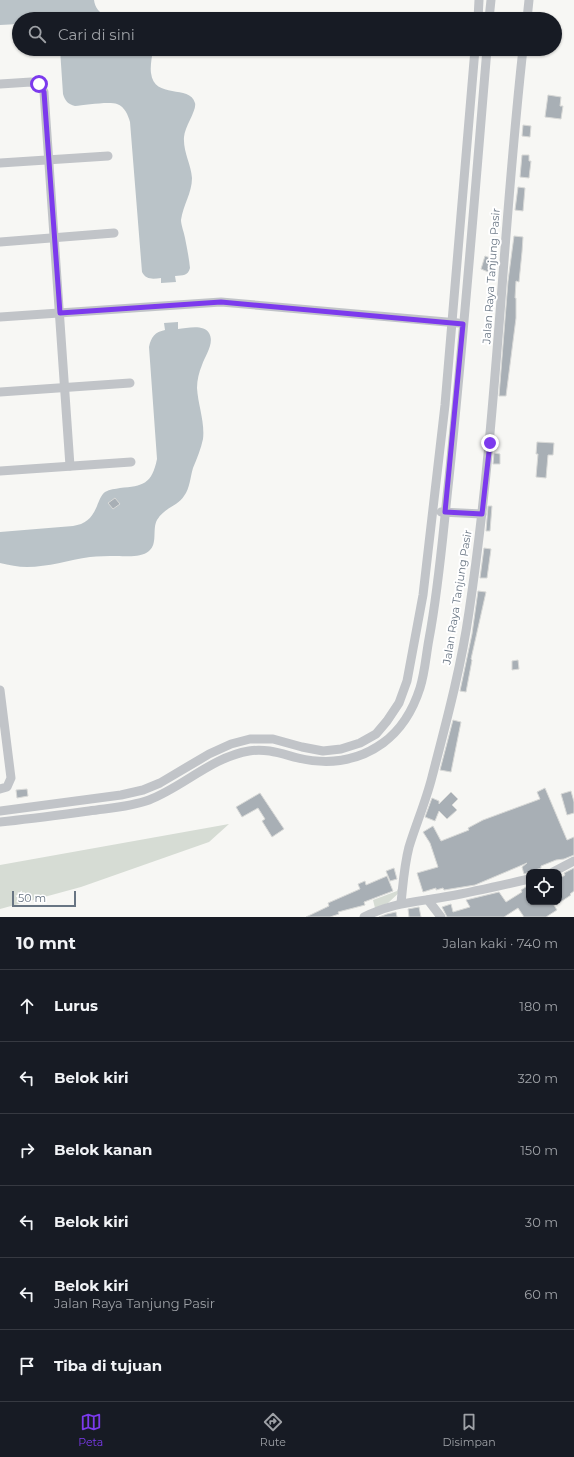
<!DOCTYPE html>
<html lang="id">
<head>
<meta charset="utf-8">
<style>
	:root { --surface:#171b24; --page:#242831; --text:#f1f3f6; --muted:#9ea1a6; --line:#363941; --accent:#7c3aed }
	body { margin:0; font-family:Montserrat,sans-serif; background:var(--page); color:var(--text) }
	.controls { position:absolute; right:12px; bottom:12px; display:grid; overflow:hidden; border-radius:8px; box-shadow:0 1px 3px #0004 }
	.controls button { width:36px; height:36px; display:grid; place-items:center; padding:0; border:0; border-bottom:1px solid var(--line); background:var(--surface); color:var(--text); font:20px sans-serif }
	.scale { position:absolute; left:12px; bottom:10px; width:64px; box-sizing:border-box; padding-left:4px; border:2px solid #687583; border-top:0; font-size:11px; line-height:14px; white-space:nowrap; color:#687583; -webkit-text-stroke:3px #fff; paint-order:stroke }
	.stop { position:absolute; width:12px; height:12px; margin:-9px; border:3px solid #7c3aed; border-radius:50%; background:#fff }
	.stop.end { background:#7c3aed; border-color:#fff; box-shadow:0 1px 4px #0008 }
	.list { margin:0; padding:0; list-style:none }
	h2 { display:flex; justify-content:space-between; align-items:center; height:52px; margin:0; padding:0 16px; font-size:17px }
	h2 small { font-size:13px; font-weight:400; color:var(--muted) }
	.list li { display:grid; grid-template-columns:26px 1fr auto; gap:12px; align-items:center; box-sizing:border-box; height:72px; padding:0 16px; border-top:1px solid var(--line) }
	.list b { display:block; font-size:15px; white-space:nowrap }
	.list p { margin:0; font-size:13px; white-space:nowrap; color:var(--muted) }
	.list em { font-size:13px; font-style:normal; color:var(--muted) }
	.icon { flex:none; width:22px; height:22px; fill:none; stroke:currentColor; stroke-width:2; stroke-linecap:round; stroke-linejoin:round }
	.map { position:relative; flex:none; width:574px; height:917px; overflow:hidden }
	.search { position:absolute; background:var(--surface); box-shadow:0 1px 3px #0004; left:12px; right:12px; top:12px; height:44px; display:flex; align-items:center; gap:10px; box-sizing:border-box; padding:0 14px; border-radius:22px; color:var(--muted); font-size:15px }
	.sheet { height:484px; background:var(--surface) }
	nav { display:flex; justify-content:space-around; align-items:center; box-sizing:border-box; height:56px; border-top:1px solid var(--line); background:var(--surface); font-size:11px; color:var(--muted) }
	nav a { display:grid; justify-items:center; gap:2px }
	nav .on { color:var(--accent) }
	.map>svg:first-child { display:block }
	.green { fill:#d6dcd4 }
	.water { fill:#bac3c8 }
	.building { fill:#a8afb5; stroke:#d8d9d7 }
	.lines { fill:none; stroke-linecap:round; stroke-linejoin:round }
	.minor { stroke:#c1c4c8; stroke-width:9 }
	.route { stroke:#7c3aed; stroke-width:5 }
	.labels { text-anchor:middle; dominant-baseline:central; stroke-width:4; stroke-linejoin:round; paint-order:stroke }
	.street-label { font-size:11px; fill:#687583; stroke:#fff }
</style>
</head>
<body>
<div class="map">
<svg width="574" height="917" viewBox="0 0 574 917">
	<rect width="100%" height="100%" fill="#f7f7f4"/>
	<!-- green -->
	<g class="green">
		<path d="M229,824L209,842L81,887L0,909V865Z"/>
		<path d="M403,877V889L388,903L375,908L373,900L397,891Z"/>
	</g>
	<!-- water -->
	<g class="water">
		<path d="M0,0H94C96,16 111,18 125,19H19V24L0,25Z"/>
		<path d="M60,49H153C152,57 150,66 151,73C154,100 190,84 195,103C197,110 185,126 184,137C183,152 191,164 192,178C192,193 183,205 181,220C181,225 184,232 185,238C187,248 189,258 190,268C188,276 183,275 175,276L176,282L161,283V278C153,279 146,280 142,272L130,122C128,115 125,107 117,104C110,101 84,105 75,106C68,104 65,101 63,94Z"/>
		<path d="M178,322V329C187,328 204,324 209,333C215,343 205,356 202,365C199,372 197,380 197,388C198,405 205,422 203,439C201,449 197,458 193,468C190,478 190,488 184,496C178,506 165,507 157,520C152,529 158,544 149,551C141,558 126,556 117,556C108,556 98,556 90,557C69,560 48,567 27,567C18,567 9,565 0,563V532L73,526C86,524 92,518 97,506C99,501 101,495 105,492C110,489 115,489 120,488C143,486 152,484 157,459L149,347C151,337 155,332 165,330L164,323Z"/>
	</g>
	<!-- building -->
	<g class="building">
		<path d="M548,95L561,97L560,106H563L561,119L545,117Z"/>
		<path d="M523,125L531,126L530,137L522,136Z"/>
		<path d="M522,155H529V161H531L529,178L520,177Z"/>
		<path d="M518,187L525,188L523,211L515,210Z"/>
		<path d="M514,236L523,237L522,252L519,282L516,281L515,298H516V318L506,396H499L508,281Z"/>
		<path d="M485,256L498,261L493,274L481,269Z"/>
		<path d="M537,442L554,443L553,455H548L546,478L536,477L538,454H536Z"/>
		<path d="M494,453L500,454V464H493Z"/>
		<path d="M115,498L120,504L113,509L108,503Z"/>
		<path d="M488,506H492L490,531H486Z"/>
		<path d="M484,548L491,549L487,578H480Z"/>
		<path d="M478,591L486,592L471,659L472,660L466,692L460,691L472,634Z"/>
		<path d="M518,660L519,669L512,670V661Z"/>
		<path d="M453,720L461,722L451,772L440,770Z"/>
		<path d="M545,788L567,840L574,837V855L564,859L556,860L541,866V868L524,874L522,867L527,863L475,885L444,890L443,888L436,890V888L423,892L417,873L438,867L430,843L423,832L433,826L441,841L469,830L468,828L483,820L540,799L537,792Z"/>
		<path d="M27,789L28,796L17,798L16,790Z"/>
		<path d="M571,791L574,802V813L567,815L561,794Z"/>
		<path d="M451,792L458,799L452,805L457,810L447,819L439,811L435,821L425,817L432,798L439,801V804Z"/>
		<path d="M260,793L284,829L272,837L262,821L265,819L258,808L242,817L236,807Z"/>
		<path d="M394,868L397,879L390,881L386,871Z"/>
		<path d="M574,868V891L570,894L571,895L559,903V879L565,875L564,873Z"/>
		<path d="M387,876L393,891L364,902L365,905L338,912L339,914L330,917H306L329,906L328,903L360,889L358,884L365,881L366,885Z"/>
		<path d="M529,885V902H552L557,910L546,917H524L518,908L504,917H447L442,907L451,904L453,912L470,907L466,900L499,892L506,902L522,892L521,890Z"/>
		<path d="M419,907L421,917H409L408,909Z"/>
		<path d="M396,912L397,917H379L387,914Z"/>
	</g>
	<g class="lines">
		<!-- minor -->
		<g class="minor">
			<path d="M478,19L479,0"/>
			<path d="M489,19L491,0"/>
			<path d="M527,19L529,0"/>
			<path d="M0,84L31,82L39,84L44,92L70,466"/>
			<path d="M0,163L108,156"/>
			<path d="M0,242L114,233"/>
			<path d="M0,317L221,302L458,323"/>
			<path d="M0,392L130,383"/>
			<path d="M0,471L131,462"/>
			<path d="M441,512L482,514"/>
			<path d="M0,690L11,778L7,787L0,789"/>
			<path d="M0,811L121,795L143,790L160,783L209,754L231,744L250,739H273L302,747L323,751L341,749L360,743L376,734L387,721L399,703L407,681L423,595L445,405L475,49"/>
			<path d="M0,822C30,819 59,815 89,811C109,808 130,807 149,800C183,787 212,757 249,751C267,748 282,754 298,758C328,765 358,761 383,743C402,729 413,710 420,688C425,672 426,655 429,639C439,586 443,532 449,478C464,335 475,192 487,49"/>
			<path d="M553,872L574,861"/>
			<path d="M428,900L441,917"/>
			<path d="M401,903C403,885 404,866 409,847C416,824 426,801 432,777C446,723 461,668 469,612C497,425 502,236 523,49"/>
			<path d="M364,917C393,902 419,902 450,896C477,891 503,885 529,879"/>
		</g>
	</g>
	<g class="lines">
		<!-- route -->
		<path class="route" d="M39,84L44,92L60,313L221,302L463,324L445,512L482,514L490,443"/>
	</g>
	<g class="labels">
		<!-- street labels -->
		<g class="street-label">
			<text transform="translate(491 276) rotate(-86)">Jalan Raya Tanjung Pasir</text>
			<text transform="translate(457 597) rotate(-81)">Jalan Raya Tanjung Pasir</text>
		</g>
	</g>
</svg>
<div class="controls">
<button><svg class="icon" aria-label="locate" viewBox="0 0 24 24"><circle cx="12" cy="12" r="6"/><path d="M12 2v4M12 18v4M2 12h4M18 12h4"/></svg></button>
</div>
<div class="scale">50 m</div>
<div class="stop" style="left:39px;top:84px"></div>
<div class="stop end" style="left:490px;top:443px"></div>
<div class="search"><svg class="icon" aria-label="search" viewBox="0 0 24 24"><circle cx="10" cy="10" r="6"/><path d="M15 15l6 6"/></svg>Cari di sini</div>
</div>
<section class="sheet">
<h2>10 mnt<small>Jalan kaki · 740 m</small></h2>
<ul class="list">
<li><svg class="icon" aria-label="ahead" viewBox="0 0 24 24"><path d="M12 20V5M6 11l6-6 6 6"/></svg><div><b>Lurus</b></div><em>180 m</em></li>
<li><svg class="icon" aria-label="left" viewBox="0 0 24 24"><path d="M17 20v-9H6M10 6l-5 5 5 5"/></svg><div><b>Belok kiri</b></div><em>320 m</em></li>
<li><svg class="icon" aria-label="right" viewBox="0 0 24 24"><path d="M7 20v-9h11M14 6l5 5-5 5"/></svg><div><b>Belok kanan</b></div><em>150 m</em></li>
<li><svg class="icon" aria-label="left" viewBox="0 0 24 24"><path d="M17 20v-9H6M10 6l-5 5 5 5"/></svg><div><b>Belok kiri</b></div><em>30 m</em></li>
<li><svg class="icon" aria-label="left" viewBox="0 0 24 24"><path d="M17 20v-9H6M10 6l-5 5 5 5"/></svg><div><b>Belok kiri</b><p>Jalan Raya Tanjung Pasir</p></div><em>60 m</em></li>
<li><svg class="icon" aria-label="arrive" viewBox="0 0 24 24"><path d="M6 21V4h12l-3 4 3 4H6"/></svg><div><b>Tiba di tujuan</b></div></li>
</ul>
</section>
<nav>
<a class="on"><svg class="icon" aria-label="map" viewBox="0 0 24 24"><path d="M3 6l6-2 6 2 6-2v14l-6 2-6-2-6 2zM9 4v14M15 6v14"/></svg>Peta</a>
<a><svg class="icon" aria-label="directions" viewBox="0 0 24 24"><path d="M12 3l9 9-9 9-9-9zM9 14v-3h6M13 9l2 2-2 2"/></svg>Rute</a>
<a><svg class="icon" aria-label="saved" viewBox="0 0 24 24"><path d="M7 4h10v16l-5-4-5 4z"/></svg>Disimpan</a>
</nav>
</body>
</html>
